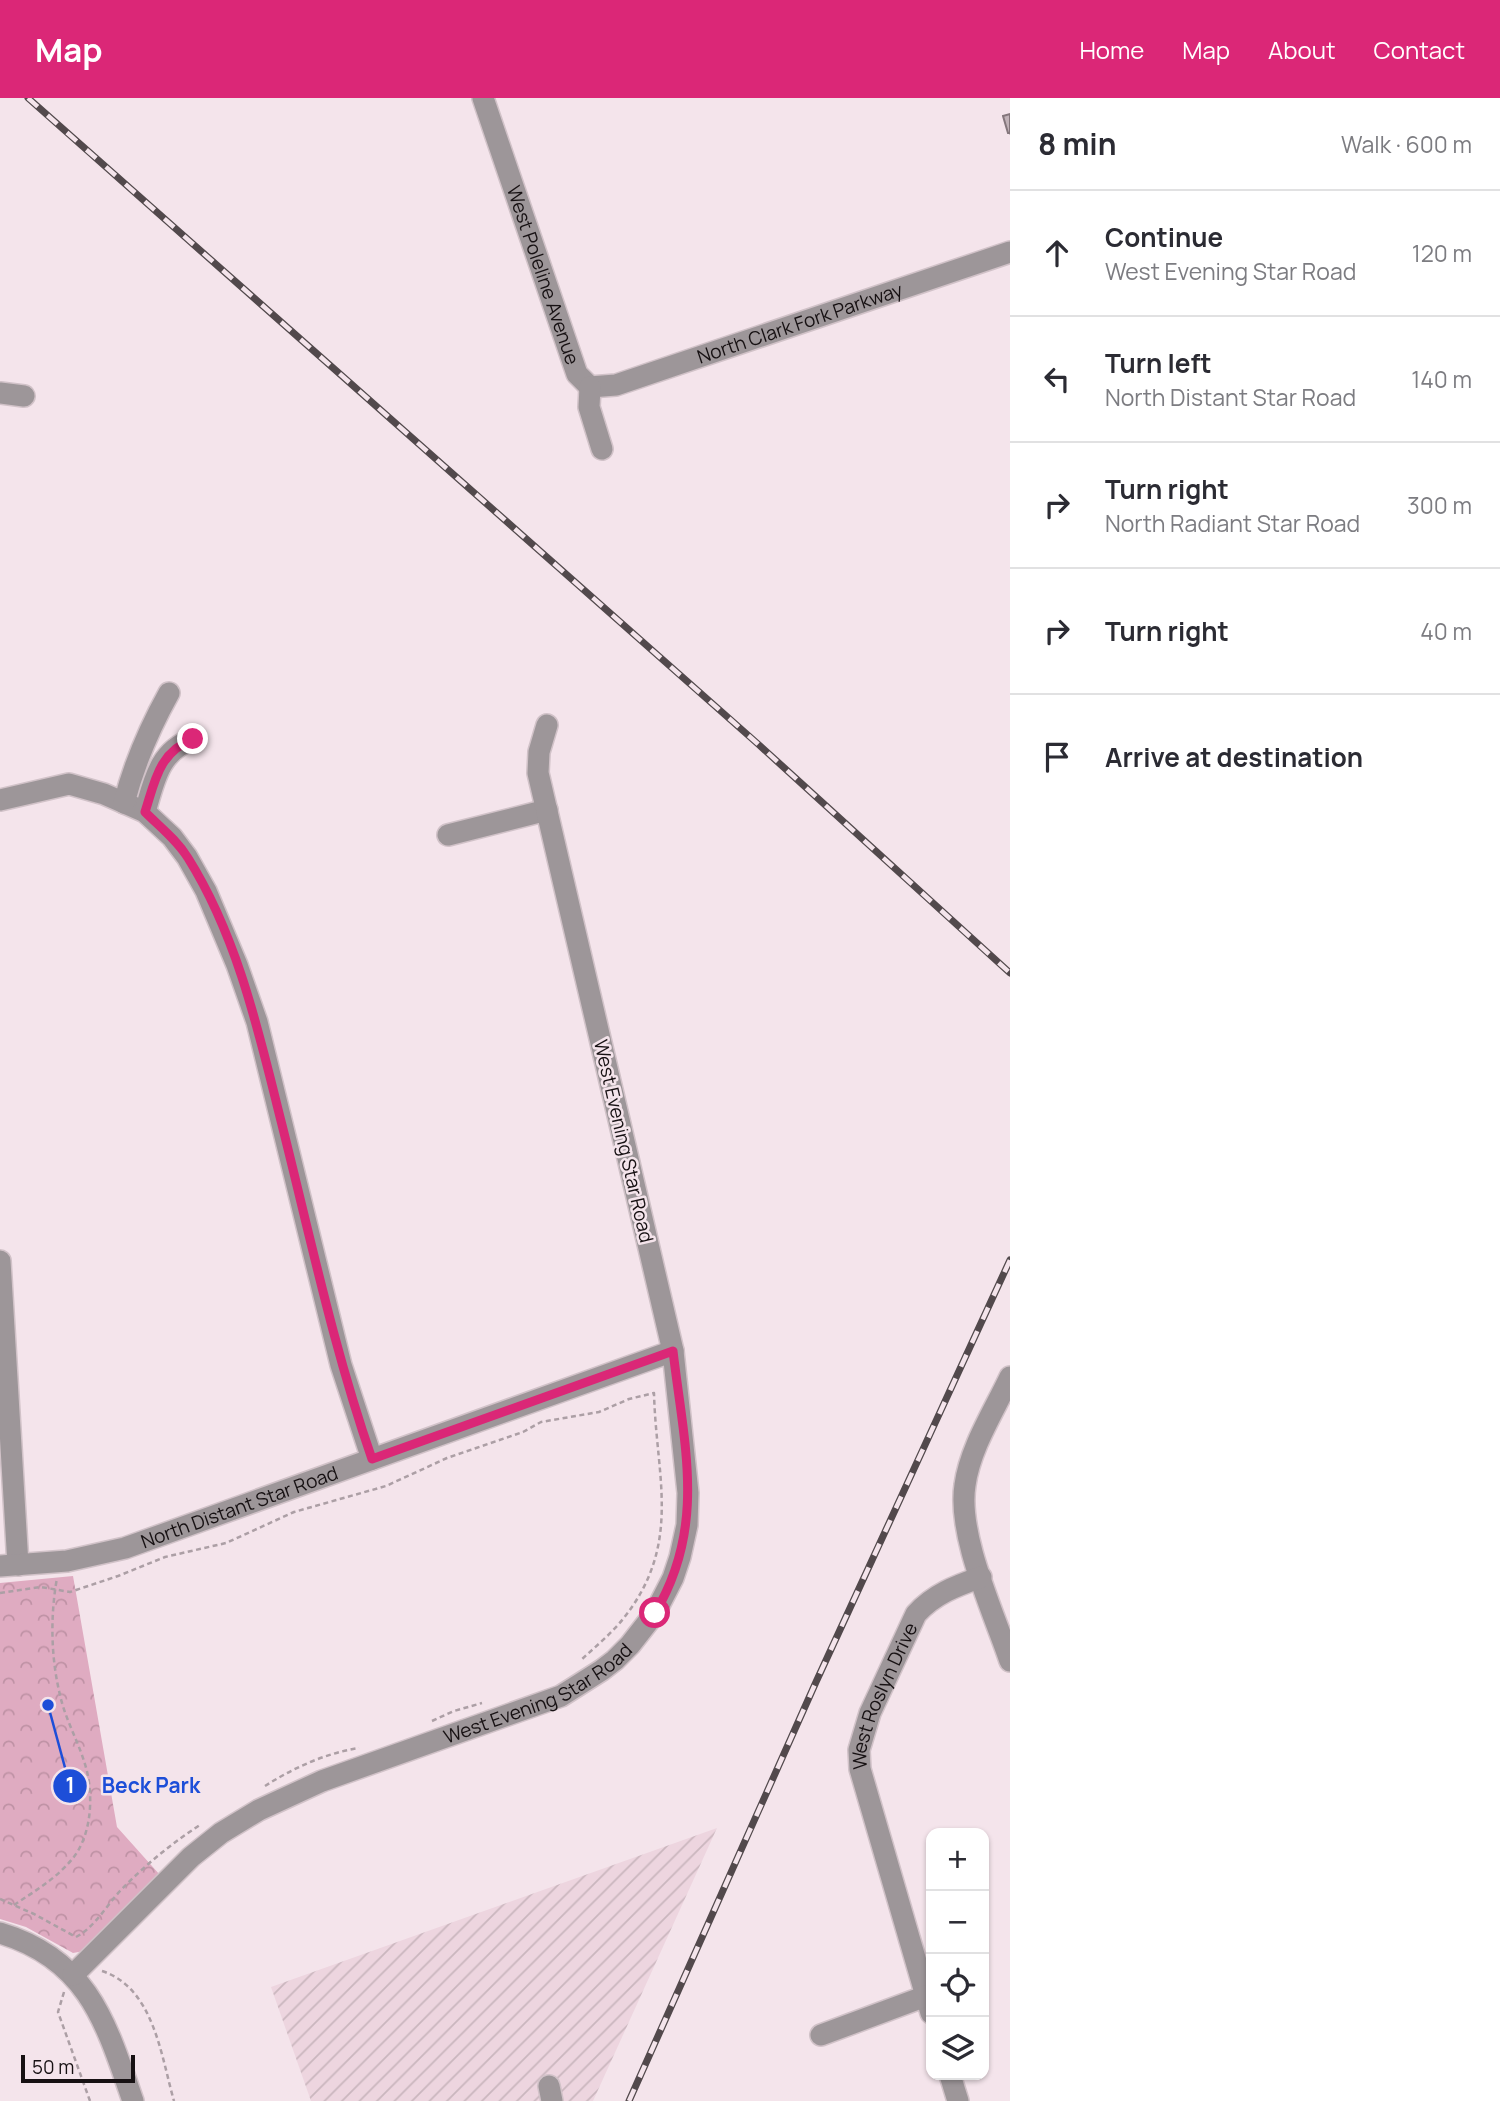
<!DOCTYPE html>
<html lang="en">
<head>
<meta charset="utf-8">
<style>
	:root { --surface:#fff; --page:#f2f2f3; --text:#2b2b33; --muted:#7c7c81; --line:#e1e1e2; --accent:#db2777 }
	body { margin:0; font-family:Manrope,sans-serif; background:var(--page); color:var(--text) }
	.controls { position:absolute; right:21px; bottom:21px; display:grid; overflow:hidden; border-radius:14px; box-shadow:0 2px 5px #0004 }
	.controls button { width:63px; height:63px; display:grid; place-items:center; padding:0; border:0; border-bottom:2px solid var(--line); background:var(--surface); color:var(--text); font:35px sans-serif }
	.scale { position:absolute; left:21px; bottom:18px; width:114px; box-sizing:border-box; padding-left:7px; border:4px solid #171113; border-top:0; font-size:19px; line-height:24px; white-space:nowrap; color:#171113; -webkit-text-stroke:5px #f4e4eb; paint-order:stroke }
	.stop { position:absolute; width:21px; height:21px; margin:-16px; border:5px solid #db2777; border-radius:50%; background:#fff }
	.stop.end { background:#db2777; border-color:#fff; box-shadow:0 2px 7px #0008 }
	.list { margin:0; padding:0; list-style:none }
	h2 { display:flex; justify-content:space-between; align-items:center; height:91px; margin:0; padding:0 28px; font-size:30px }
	h2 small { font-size:23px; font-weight:400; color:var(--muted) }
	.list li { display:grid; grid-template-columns:46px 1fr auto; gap:21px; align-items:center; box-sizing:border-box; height:126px; padding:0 28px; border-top:2px solid var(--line) }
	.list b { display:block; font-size:26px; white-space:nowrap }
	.list p { margin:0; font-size:23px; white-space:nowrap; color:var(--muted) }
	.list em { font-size:23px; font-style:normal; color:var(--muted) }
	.icon { flex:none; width:38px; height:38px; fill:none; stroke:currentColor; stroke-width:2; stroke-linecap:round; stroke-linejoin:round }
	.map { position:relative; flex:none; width:1010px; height:2003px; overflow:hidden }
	header { display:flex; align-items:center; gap:42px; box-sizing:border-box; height:98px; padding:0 35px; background:var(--accent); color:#fff }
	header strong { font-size:33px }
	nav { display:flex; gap:38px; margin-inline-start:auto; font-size:24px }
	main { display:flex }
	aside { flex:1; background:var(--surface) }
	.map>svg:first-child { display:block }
	.industrial { fill:url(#industrial-furrows) }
	.park { fill:url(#park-crowns) }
	.building { fill:#c0b1b7; stroke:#84767c; stroke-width:2; filter:url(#shadow) }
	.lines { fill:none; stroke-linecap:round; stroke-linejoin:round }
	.minor-casing { stroke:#d1c2c8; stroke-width:24 }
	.path { stroke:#ac9fa5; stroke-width:2.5; stroke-dasharray:5 3.5; stroke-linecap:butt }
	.minor { stroke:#9d9699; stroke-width:21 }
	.rail-casing { stroke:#52494c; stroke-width:7 }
	.rail { stroke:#f4e4eb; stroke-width:4.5; stroke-dasharray:13; stroke-linecap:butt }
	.route { stroke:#db2777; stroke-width:9 }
	.labels { text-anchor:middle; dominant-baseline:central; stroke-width:5; stroke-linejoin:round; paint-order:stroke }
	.street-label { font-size:19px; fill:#171113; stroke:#f4e4eb }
	.leader { fill:none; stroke:#1d4ed8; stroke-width:2.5 }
	.callout-dot { fill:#1d4ed8; stroke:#f4e4eb; stroke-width:2.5 }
	.mark-label { font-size:21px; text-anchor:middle; font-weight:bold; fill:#fff }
	.callout-label { font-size:21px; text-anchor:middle; font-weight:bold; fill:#1d4ed8; stroke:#f4e4eb; stroke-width:5; stroke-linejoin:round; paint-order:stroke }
</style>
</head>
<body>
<header>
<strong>Map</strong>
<nav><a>Home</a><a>Map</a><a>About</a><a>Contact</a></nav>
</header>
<main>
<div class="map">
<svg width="1010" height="2003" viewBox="0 0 1010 2003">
	<defs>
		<pattern id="industrial-furrows" width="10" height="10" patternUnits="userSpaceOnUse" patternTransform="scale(1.75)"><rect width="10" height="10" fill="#edd5df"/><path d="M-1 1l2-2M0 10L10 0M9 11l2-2" fill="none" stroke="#cab6be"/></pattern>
		<pattern id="park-crowns" width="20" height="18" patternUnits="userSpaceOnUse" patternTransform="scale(1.75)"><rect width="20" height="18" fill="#dfabc1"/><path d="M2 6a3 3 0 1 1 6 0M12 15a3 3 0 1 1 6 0" fill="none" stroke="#bf92a5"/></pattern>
		<filter id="shadow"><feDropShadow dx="4" dy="7" stdDeviation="0" flood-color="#0004"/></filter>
	</defs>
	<rect width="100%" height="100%" fill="#f4e4eb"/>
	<!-- industrial -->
	<path class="industrial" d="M717,1730L593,2003H311L271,1889Z"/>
	<!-- park -->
	<path class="park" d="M73,1478L117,1729L160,1777L84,1853L73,1855L26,1829L0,1821V1485Z"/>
	<!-- building -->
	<path class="building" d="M1010,16V35H1008L1003,18Z"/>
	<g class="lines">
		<defs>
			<g id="minor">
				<path id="s1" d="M483,0L577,276L590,289"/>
				<path id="s2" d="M590,289L616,287L1010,154"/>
				<path d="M590,289L589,309L602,351"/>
				<path d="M0,295L24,298"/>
				<path d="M0,702L69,686L104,696L145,714L172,739L187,759L206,793L237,867L257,924L341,1267L372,1361"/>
				<path d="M124,705C134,666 149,631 169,595"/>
				<path d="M145,714C154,683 159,653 193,641"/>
				<path d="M448,737L547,712"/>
				<path d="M0,1163L18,1467"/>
				<path d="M1010,1279C994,1313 970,1350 965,1387C957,1437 994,1515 1010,1563"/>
				<path id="s3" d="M0,1468L67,1463L125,1450L673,1253"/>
				<path d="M0,1835C88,1861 106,1925 133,2003"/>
				<path id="s4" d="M73,1877L191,1759L221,1735L259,1712L322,1683L561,1598L602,1572L615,1562L630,1547L655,1515L673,1480L680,1459L687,1427L688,1395L673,1253L538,675L539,654L547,627"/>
				<path id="s5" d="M931,1915L860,1671L859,1652L870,1615L916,1516C934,1496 956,1488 981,1479"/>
				<path d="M821,1937L926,1898"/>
				<path d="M950,1977L958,2003"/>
				<path d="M549,1988L552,2003"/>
			</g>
		</defs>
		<!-- minor casing -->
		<use href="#minor" class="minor-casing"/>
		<!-- path -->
		<g class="path">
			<path d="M0,1495L41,1489L70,1494L118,1478L165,1459L226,1445L294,1414L386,1388L447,1360L523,1334L541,1324L599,1314L629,1301L654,1295C656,1379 683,1446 623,1521C611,1536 595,1549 581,1562"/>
			<path d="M432,1623L454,1613L482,1605"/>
			<path d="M265,1688C293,1670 326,1655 359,1650"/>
			<path d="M0,1801L34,1816L76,1839"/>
			<path d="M14,1807C35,1793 57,1780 73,1760C93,1735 94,1692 84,1663C77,1641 65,1620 60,1597C51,1560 50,1519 57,1480"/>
			<path d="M76,1839C95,1829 106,1808 121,1792C144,1768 172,1745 200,1727"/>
			<path d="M102,1873C154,1890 161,1958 174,2003"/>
			<path d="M64,1894L58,1914L90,2003"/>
		</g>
		<!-- minor -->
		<use href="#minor" class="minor"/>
		<defs>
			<g id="rail">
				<path d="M28,0L758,646L1010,875"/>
				<path d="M629,2003L816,1584L1010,1162"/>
			</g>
		</defs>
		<!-- rail casing -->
		<use href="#rail" class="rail-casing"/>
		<!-- rail -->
		<use href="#rail" class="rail"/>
	</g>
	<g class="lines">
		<!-- route -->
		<path class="route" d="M193,641C159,654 155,683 145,714C160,729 177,742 188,760C237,838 258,931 280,1019C309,1133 333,1249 372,1361L673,1253C684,1347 707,1428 655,1515"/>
	</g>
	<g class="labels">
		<!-- street labels -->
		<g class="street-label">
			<text stroke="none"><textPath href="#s1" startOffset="187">West Poleline Avenue</textPath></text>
			<text stroke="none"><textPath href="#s2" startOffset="220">North Clark Fork Parkway</textPath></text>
			<text transform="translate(624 1043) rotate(77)">West Evening Star Road</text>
			<text stroke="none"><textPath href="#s3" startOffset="248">North Distant Star Road</textPath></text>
			<text stroke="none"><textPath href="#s4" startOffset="553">West Evening Star Road</textPath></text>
			<text stroke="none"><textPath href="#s5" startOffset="332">West Roslyn Drive</textPath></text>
		</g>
	</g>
	<!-- callouts -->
	<path class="leader" d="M48 1607L70 1688"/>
	<g class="callout-dot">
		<circle cx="48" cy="1607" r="7"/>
		<circle cx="70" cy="1688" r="18"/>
	</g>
	<g class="mark-label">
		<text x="70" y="1695">1</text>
	</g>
	<g class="callout-label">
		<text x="151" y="1695">Beck Park</text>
	</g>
</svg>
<div class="controls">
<button>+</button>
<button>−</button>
<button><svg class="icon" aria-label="locate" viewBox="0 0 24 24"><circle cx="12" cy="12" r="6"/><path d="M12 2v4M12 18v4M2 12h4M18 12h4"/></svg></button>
<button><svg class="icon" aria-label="layers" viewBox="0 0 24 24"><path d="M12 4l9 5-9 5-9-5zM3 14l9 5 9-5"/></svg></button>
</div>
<div class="scale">50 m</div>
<div class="stop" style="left:655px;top:1515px"></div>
<div class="stop end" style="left:193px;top:641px"></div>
</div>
<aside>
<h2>8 min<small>Walk · 600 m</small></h2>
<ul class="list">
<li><svg class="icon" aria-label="ahead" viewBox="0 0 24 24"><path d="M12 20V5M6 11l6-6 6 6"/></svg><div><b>Continue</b><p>West Evening Star Road</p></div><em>120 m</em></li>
<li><svg class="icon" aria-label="left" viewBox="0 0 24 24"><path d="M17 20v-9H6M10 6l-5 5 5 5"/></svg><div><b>Turn left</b><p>North Distant Star Road</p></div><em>140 m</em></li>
<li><svg class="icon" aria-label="right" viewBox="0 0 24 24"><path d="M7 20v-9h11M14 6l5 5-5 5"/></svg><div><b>Turn right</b><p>North Radiant Star Road</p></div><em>300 m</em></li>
<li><svg class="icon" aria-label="right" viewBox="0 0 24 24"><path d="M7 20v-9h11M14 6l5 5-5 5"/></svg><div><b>Turn right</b></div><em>40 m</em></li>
<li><svg class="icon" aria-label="arrive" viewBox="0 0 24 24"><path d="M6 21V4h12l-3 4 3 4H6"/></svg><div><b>Arrive at destination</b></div></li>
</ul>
</aside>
</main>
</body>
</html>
